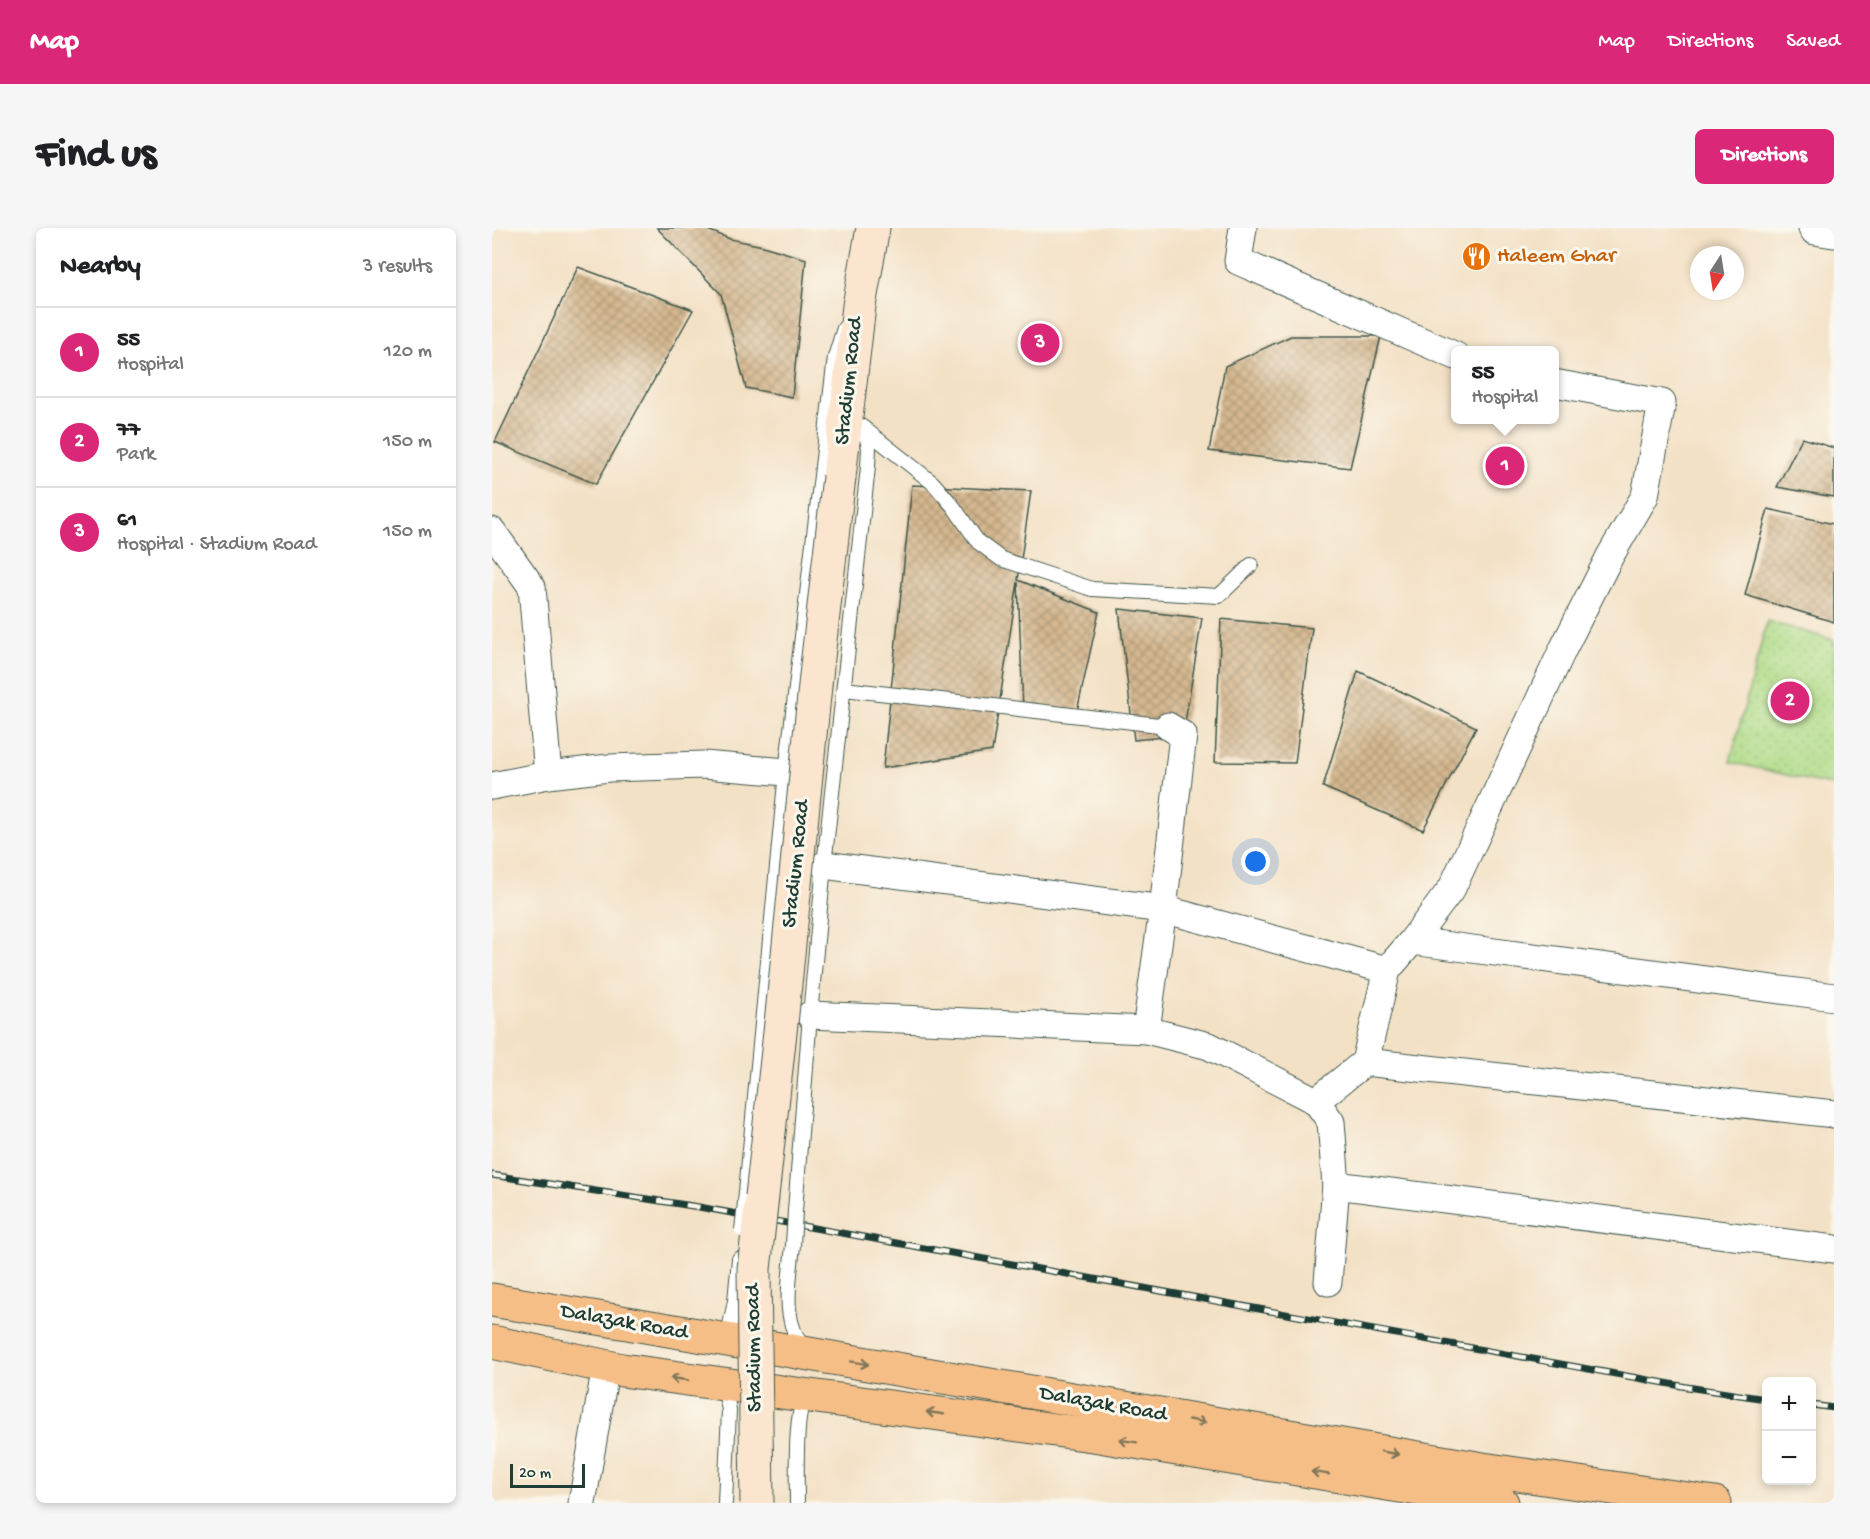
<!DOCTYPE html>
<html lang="en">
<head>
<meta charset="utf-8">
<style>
	:root { --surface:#fff; --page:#f6f6f6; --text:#202124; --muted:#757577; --line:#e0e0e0; --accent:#db2777 }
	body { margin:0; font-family:"Gochi Hand",sans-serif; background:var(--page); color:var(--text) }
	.controls { position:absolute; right:18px; bottom:18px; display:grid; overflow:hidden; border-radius:9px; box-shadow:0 3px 9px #0003 }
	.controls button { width:54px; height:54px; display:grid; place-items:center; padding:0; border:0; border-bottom:2px solid var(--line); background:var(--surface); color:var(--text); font:30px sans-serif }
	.compass { position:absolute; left:1198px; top:18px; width:54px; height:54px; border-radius:50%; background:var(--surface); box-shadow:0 3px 9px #0003; rotate:192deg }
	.scale { position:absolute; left:18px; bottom:15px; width:75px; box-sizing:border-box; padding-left:6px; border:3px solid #1f3d34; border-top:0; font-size:16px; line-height:21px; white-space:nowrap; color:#1f3d34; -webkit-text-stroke:4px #fbf7ec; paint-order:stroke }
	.you { position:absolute; left:764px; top:634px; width:21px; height:21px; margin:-15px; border:4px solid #fff; border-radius:50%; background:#1a73e8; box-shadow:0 0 0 9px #1a73e833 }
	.badge { display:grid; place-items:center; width:39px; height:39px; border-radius:50%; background:var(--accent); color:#fff; font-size:20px; font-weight:700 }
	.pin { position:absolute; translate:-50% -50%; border:3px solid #fff; box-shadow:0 2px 6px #0006 }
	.popup { position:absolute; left:959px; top:118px; width:108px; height:78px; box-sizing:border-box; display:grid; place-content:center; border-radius:9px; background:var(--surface); filter:drop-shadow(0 2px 4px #0005); font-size:20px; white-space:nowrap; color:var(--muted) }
	.popup b { font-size:22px; color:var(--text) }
	.popup::after { content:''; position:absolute; left:50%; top:100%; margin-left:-12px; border:12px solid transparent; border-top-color:var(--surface) }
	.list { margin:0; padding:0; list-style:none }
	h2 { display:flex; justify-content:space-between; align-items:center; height:78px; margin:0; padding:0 24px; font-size:26px }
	h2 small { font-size:20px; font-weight:400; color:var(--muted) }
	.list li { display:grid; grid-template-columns:39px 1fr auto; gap:18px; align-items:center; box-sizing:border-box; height:90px; padding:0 24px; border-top:2px solid var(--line) }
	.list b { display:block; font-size:22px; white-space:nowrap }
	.list p { margin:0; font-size:20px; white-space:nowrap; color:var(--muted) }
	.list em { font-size:20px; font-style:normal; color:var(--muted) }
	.map { position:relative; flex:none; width:1342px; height:1275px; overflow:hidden; border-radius:9px }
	header { display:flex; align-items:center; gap:36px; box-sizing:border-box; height:84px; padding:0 30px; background:var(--accent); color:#fff }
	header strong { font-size:28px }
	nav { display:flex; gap:33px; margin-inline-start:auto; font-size:21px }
	.intro { display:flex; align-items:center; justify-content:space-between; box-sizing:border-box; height:144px; padding:0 36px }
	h1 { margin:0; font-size:42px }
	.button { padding:15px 27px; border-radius:9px; background:var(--accent); color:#fff; font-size:21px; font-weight:700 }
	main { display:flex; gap:36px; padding:0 36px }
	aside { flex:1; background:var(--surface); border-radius:9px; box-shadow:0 3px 9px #0003 }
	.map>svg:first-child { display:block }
	.grass { fill:url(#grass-dots); stroke:#678c5e; stroke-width:1.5 }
	.building { fill:url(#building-cross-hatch) }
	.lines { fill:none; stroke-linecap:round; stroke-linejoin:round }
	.service-casing { stroke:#3f564a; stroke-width:16 }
	.minor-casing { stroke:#3f564a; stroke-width:29 }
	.tertiary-casing { stroke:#3f564a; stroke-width:35 }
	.secondary-casing { stroke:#3f564a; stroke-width:35 }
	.primary-casing { stroke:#3f564a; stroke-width:35 }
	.service { stroke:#fff; stroke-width:14 }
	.minor { stroke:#fff; stroke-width:27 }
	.tertiary { stroke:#fff; stroke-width:33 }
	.secondary { stroke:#fbe5cf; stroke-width:33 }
	.primary { stroke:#f6be87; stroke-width:33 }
	.rail-casing { stroke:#1f3d34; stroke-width:7 }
	.rail { stroke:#fbf7ec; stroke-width:4.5; stroke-dasharray:14; stroke-linecap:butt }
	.service-bridge-casing { stroke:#3f564a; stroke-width:16; stroke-linecap:butt }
	.secondary-bridge-casing { stroke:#3f564a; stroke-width:35; stroke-linecap:butt }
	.service-bridge { stroke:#fff; stroke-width:14 }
	.secondary-bridge { stroke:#fbe5cf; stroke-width:33 }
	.oneway { stroke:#807759 }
	.labels { text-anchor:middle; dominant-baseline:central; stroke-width:6; stroke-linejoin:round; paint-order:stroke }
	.food-label { font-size:22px; fill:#c56008; stroke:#fbf7ec; text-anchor:start }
	.street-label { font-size:22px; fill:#1f3d34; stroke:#fbf7ec }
</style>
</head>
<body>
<header>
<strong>Map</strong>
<nav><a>Map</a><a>Directions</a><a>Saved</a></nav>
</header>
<div class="intro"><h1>Find us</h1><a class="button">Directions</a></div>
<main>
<aside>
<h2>Nearby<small>3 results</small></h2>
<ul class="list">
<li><span class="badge">1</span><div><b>55</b><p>Hospital</p></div><em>120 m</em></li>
<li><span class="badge">2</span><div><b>77</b><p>Park</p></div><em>150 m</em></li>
<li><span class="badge">3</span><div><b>61</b><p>Hospital · Stadium Road</p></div><em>150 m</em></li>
</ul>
</aside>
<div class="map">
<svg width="1342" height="1275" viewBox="0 0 1342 1275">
	<defs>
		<pattern id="grass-dots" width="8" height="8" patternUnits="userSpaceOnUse" patternTransform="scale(1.5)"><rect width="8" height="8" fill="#afdb87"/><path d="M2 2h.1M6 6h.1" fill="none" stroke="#96bd75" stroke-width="1.8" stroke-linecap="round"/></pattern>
		<pattern id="building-cross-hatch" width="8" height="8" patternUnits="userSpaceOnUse" patternTransform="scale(1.5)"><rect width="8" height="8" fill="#d5b890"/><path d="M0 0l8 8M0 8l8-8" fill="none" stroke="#ac9776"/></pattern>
	</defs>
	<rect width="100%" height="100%" fill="#fbf7ec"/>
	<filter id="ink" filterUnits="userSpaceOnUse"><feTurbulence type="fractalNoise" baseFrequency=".0167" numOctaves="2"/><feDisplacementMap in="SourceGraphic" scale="12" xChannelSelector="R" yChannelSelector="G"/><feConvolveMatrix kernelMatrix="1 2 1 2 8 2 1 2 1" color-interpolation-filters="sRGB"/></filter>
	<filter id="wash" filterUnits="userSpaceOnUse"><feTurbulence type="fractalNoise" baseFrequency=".008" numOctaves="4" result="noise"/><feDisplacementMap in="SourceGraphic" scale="24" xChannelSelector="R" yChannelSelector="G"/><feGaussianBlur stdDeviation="1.35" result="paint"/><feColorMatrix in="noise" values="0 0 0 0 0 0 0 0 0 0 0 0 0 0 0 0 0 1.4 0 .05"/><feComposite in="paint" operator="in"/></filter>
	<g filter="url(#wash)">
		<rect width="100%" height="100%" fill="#f3e1c6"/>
		<!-- grass -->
		<path class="grass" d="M1275,393L1342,412V558L1238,534Z"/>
		<g id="blocks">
			<!-- building -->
			<g class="building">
				<path d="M165,0H211L238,11L271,18L314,31L300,169L254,160L229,66Z"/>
				<path d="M86,39L201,82L104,256L3,214Z"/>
				<path d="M799,108H889L858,240L717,223L733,138Z"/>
				<path d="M1310,210L1342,220V269L1285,259Z"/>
				<path d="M420,257L539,263L526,352L607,384L584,488L531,482L526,354L500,523L391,540Z"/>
				<path d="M1276,281L1342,296V394L1253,367Z"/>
				<path d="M627,381L710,390L691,507L642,512Z"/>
				<path d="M729,391L820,400L803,535L723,534Z"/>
				<path d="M866,443L984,499L931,602L831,559Z"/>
			</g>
		</g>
	</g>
	<g filter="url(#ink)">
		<use href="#blocks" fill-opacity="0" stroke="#3f564a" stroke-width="1.5"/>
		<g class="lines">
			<defs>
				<g id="service">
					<path d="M369,198L441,255L461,278L486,314L509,331L600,361L727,368L759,337"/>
					<path d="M352,461L676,498"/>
					<path d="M253,974L294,544L343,129L352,100"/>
					<path d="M303,983L318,787L332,637L376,239L377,220L373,201"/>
					<path d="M301,1017C298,1052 288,1093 313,1121"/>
					<path d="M235,1112L243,1073L247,1031"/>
					<path d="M232,1158L237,1182L233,1275"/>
					<path d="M305,1275C305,1255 302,1181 314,1169"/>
				</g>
				<g id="minor">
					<path d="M751,0L746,33L964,128"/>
					<path d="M0,303L40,359L56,547"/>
					<path d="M0,558L56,547L117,540L212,537L294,544"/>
					<path d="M332,637L671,681L895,742"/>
					<path d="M920,713L960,660L1071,421L1118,328L1153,268L1170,175L1062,155"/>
					<path d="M318,787L654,802L717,818L824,873L839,894L844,957L836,1054"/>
					<path d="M654,802L671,681L691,507L676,498"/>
					<path d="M873,834L895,742L920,713L1342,769"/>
					<path d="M824,873L873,834L1342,886"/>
					<path d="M844,957L1342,1021"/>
					<path d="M90,1275L114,1138"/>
				</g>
				<path id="tertiary" d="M1323,0L1342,3"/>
				<path id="secondary" d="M347,249L367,78L381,0"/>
				<g id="primary">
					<path d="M0,1072L991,1241L1223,1275"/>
					<path d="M0,1114L130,1142L607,1208L1010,1275"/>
				</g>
			</defs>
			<!-- service casing -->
			<use href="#service" class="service-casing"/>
			<!-- minor casing -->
			<use href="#minor" class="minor-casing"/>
			<!-- tertiary casing -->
			<use href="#tertiary" class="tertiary-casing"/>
			<!-- secondary casing -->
			<use href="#secondary" class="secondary-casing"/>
			<!-- primary casing -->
			<use href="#primary" class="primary-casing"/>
			<!-- service -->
			<use href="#service" class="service"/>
			<!-- minor -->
			<use href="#minor" class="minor"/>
			<!-- tertiary -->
			<use href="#tertiary" class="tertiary"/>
			<!-- secondary -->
			<use href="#secondary" class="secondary"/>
			<!-- primary -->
			<use href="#primary" class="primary"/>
			<defs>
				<g id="rail">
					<path d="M0,947L207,979L1195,1159L1274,1171"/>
					<path d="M1320,1177L1342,1180"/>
				</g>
			</defs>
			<!-- rail casing -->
			<use href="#rail" class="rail-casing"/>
			<!-- rail -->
			<use href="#rail" class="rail"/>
			<defs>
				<g id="service-bridge">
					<path d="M250,1002L253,974"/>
					<path d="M301,1017L303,983"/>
				</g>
				<path id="secondary-bridge" d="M265,1275L262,1041L290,786L325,438L347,249"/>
			</defs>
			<!-- service-bridge casing -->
			<use href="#service-bridge" class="service-bridge-casing"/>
			<!-- secondary-bridge casing -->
			<use href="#secondary-bridge" class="secondary-bridge-casing"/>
			<!-- service-bridge -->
			<use href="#service-bridge" class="service-bridge"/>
			<!-- secondary-bridge -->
			<use href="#secondary-bridge" class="secondary-bridge"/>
		</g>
		<!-- one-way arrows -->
		<defs><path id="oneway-shaft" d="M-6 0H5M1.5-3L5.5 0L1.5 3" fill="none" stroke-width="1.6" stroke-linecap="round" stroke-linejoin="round" transform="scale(1.5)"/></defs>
		<g class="oneway">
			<use href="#oneway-shaft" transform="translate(368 1135) rotate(10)"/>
			<use href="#oneway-shaft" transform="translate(187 1151) rotate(-172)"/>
			<use href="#oneway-shaft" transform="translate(443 1185) rotate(-172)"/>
			<use href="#oneway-shaft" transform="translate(705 1193) rotate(10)"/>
			<use href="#oneway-shaft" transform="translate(636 1213) rotate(-171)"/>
			<use href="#oneway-shaft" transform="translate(898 1225) rotate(10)"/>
			<use href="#oneway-shaft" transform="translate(828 1245) rotate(-171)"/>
		</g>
	</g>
	<!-- icons -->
	<defs>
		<symbol id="restaurant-disc" viewBox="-11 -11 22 22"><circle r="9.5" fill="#e8710a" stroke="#fbf7ec"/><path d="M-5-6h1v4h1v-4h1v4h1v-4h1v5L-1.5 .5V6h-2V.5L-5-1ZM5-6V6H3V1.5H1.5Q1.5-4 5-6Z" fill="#fff"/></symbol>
	</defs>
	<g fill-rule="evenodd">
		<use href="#restaurant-disc" x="968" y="12" width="33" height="33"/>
	</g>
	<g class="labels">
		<!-- food labels -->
		<g class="food-label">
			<text x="1005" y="29">Haleem Ghar</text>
		</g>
		<!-- street labels -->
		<g class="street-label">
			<text transform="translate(358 153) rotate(-84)">Stadium Road</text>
			<text transform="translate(305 636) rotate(-84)">Stadium Road</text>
			<text transform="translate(132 1095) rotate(10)">Dalazak Road</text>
			<text transform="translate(263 1120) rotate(-91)">Stadium Road</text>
			<text transform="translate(611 1177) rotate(10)">Dalazak Road</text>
		</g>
	</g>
</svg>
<div class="controls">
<button>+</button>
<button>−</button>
</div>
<svg class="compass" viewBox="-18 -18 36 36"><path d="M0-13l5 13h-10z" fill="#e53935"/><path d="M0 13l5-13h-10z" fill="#757577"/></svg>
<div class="scale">20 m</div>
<div class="you"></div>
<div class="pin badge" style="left:1013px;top:238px">1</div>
<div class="popup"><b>55</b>Hospital</div>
<div class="pin badge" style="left:1298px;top:473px">2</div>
<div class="pin badge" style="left:548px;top:115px">3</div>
</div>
</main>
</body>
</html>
